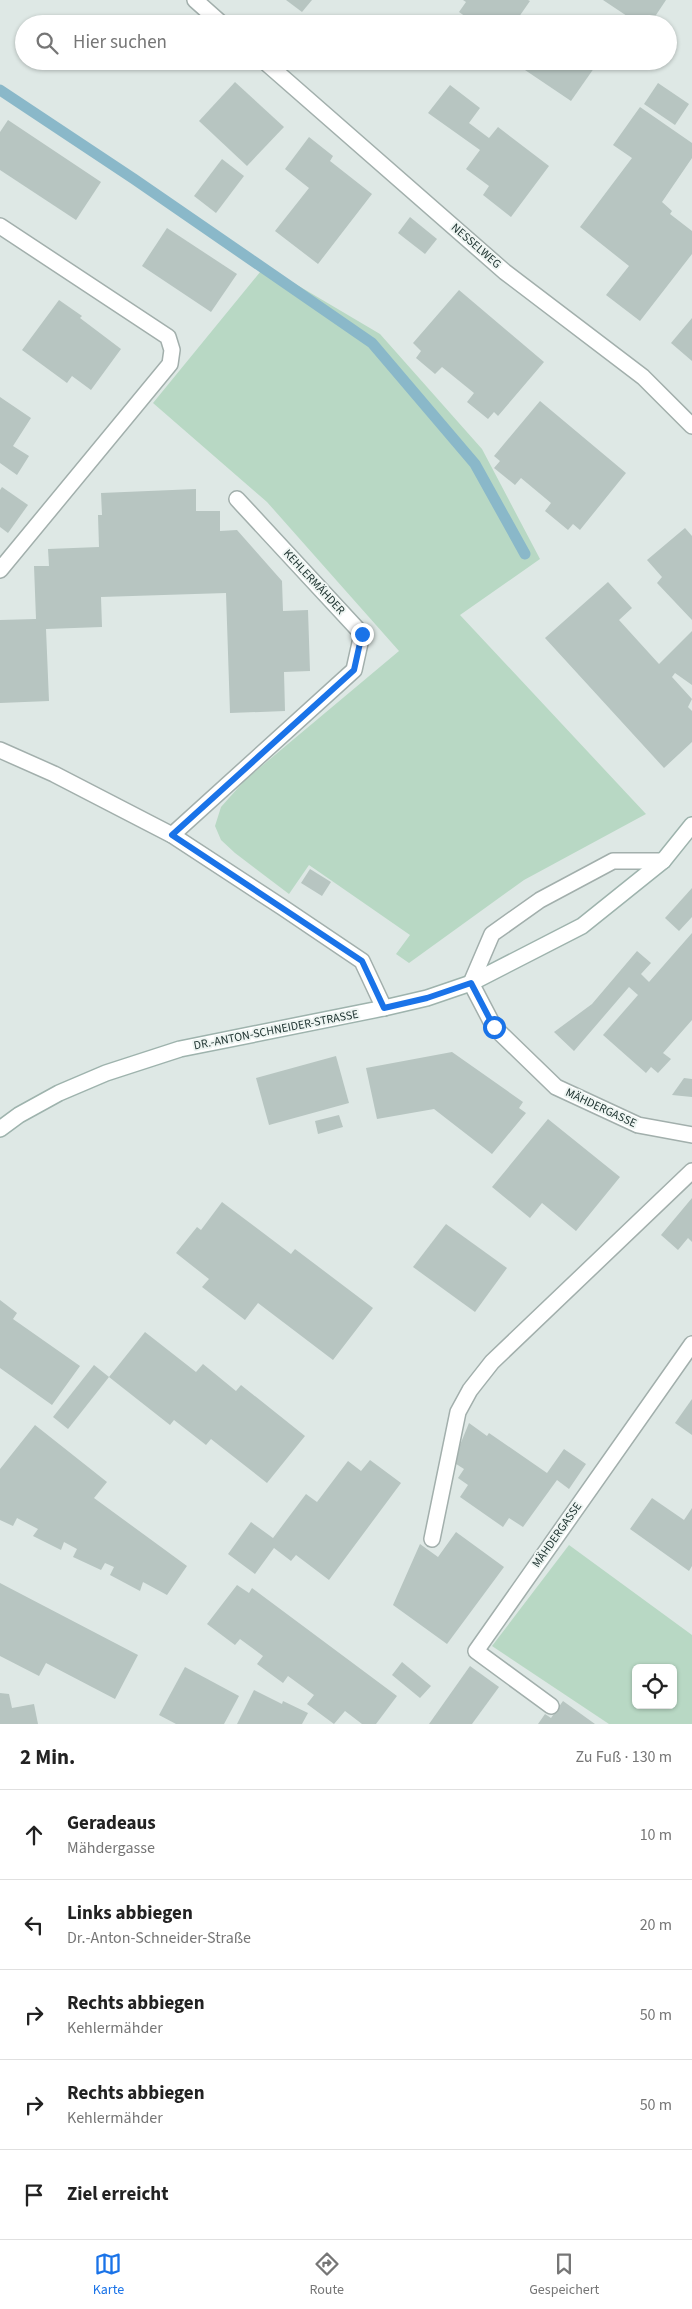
<!DOCTYPE html>
<html lang="de">
<head>
<meta charset="utf-8">
<style>
	:root { --surface:#fff; --page:#f2f2f2; --text:#222; --muted:#767676; --line:#e0e0e0; --accent:#1a73e8 }
	body { margin:0; font-family:"Source Sans 3",sans-serif; background:var(--page); color:var(--text) }
	.controls { position:absolute; right:15px; bottom:15px; display:grid; overflow:hidden; border-radius:8px; box-shadow:0 1px 4px #0004 }
	.controls button { width:45px; height:45px; display:grid; place-items:center; padding:0; border:0; border-bottom:1px solid var(--line); background:var(--surface); color:var(--text); font:25px sans-serif }
	.stop { position:absolute; width:15px; height:15px; margin:-11px; border:4px solid #1a73e8; border-radius:50%; background:#fff }
	.stop.end { background:#1a73e8; border-color:#fff; box-shadow:0 1px 5px #0008 }
	.list { margin:0; padding:0; list-style:none }
	h2 { display:flex; justify-content:space-between; align-items:center; height:65px; margin:0; padding:0 20px; font-size:21px }
	h2 small { font-size:16px; font-weight:400; color:var(--muted) }
	.list li { display:grid; grid-template-columns:32px 1fr auto; gap:15px; align-items:center; box-sizing:border-box; height:90px; padding:0 20px; border-top:1px solid var(--line) }
	.list b { display:block; font-size:19px; white-space:nowrap }
	.list p { margin:0; font-size:16px; white-space:nowrap; color:var(--muted) }
	.list em { font-size:16px; font-style:normal; color:var(--muted) }
	.icon { flex:none; width:28px; height:28px; fill:none; stroke:currentColor; stroke-width:2; stroke-linecap:round; stroke-linejoin:round }
	.map { position:relative; flex:none; width:692px; height:1724px; overflow:hidden }
	.search { position:absolute; background:var(--surface); box-shadow:0 1px 4px #0004; left:15px; right:15px; top:15px; height:55px; display:flex; align-items:center; gap:12px; box-sizing:border-box; padding:0 18px; border-radius:28px; color:var(--muted); font-size:19px }
	.sheet { height:515px; background:var(--surface) }
	nav { display:flex; justify-content:space-around; align-items:center; box-sizing:border-box; height:70px; border-top:1px solid var(--line); background:var(--surface); font-size:14px; color:var(--muted) }
	nav a { display:grid; justify-items:center; gap:2px }
	nav .on { color:var(--accent) }
	.map>svg:first-child { display:block }
	.green { fill:#b8d8c4; fill-rule:evenodd }
	.lines { fill:none; stroke-linecap:round; stroke-linejoin:round }
	.stream { stroke:#8ab8c9; stroke-width:11 }
	.building { fill:#b7c5c1 }
	.service-casing { stroke:#a2afac; stroke-width:18 }
	.minor-casing { stroke:#a2afac; stroke-width:18 }
	.secondary-casing { stroke:#9eb3ad; stroke-width:18 }
	.service { stroke:#fff; stroke-width:15 }
	.minor { stroke:#fff; stroke-width:15 }
	.secondary { stroke:#fff; stroke-width:15 }
	.route { stroke:#1a73e8; stroke-width:6 }
	.labels { text-anchor:middle; dominant-baseline:central; stroke-width:4; stroke-linejoin:round; paint-order:stroke }
	.street-label { font-size:12px; fill:#213633; stroke:#eef5f2 }
</style>
</head>
<body>
<div class="map">
<svg width="692" height="1724" viewBox="0 0 692 1724">
	<rect width="100%" height="100%" fill="#dee8e5"/>
	<!-- green -->
	<g class="green">
		<path d="M265,266L380,334L482,449L540,559L460,615L646,814L524,880L409,963L396,954L410,935L309,865L289,894L235,853L221,840L215,826L221,807L245,780L399,651L267,502L153,403Z"/>
		<path d="M569,1545L692,1635V1724H609L492,1646ZM636,1668H673V1705H636Z"/>
	</g>
	<g class="lines">
		<!-- stream -->
		<path class="stream" d="M0,90L134,179L372,343L475,464L525,554"/>
	</g>
	<!-- building -->
	<g class="building">
		<path d="M286,0H312L302,12Z"/>
		<path d="M463,0H528L530,1L514,24H476L459,12L466,2Z"/>
		<path d="M603,0H666L650,24H639Z"/>
		<path d="M562,16L573,24H557Z"/>
		<path d="M531,61H599L571,101L525,70Z"/>
		<path d="M235,82L284,127L247,166L199,121Z"/>
		<path d="M658,83L689,104L675,125L644,104Z"/>
		<path d="M450,85L480,108L469,123L489,138L498,127L549,166L511,217L483,195L489,186L466,169L480,150L428,113Z"/>
		<path d="M640,107L692,143V158L662,202L672,211L670,214L692,231V254L640,321L606,295L629,266L580,227L632,158L613,145Z"/>
		<path d="M8,120L101,182L76,220L0,170V132Z"/>
		<path d="M309,137L333,156L330,161L372,194L318,264L275,231L309,188L285,169Z"/>
		<path d="M222,159L244,176L216,213L194,196Z"/>
		<path d="M410,217L437,239L425,254L398,233Z"/>
		<path d="M167,228L237,274L211,312L142,266Z"/>
		<path d="M459,290L544,362L498,416L494,412L488,419L467,402L474,393L442,367L435,374L416,358L421,351L413,343Z"/>
		<path d="M59,300L82,316L80,318L121,349L91,390L72,376L67,383L22,350Z"/>
		<path d="M692,318V361L671,343Z"/>
		<path d="M0,397L31,418L13,446L29,456L17,475L0,463Z"/>
		<path d="M540,401L626,473L580,530L573,524L568,530L545,511L551,503L521,478L515,485L494,468L500,461L494,456Z"/>
		<path d="M2,487L28,505L8,533L0,527V490Z"/>
		<path d="M196,489V511H220V531L237,530L282,581L283,611L308,610L310,671L284,672L285,711L230,713L226,593L101,597L102,627L46,629L49,701L0,703V620L36,619L34,566H49L48,549L99,547L98,515H102L101,493Z"/>
		<path d="M685,528L692,536V620L657,583L662,577L647,560Z"/>
		<path d="M608,582L632,608L619,620L659,664L692,631V685L675,673L672,677L692,699L688,707L692,711V742L664,768L545,638Z"/>
		<path d="M310,869L331,882L322,896L301,883Z"/>
		<path d="M692,888V917L679,931L665,918Z"/>
		<path d="M692,933V1020L663,1053L671,1059L658,1073L651,1067L646,1073L603,1035L638,995L629,987L574,1051L554,1032L592,1004L637,951L651,963L641,974L649,982Z"/>
		<path d="M452,1052L523,1102L519,1108L526,1113L492,1154L434,1109L377,1119L366,1068Z"/>
		<path d="M336,1056L349,1103L269,1125L256,1078Z"/>
		<path d="M684,1078L692,1079V1097L672,1095Z"/>
		<path d="M339,1115L343,1127L318,1134L315,1121Z"/>
		<path d="M548,1119L620,1177L576,1231L542,1203L530,1218L492,1187Z"/>
		<path d="M692,1198V1242L688,1238L678,1250L661,1235Z"/>
		<path d="M222,1202L291,1254L295,1249L373,1308L333,1360L258,1303L245,1320L202,1287L209,1279L176,1253L197,1227L201,1230Z"/>
		<path d="M446,1224L507,1268L475,1312L413,1267Z"/>
		<path d="M0,1300L17,1313L13,1319L80,1366L52,1405L0,1368Z"/>
		<path d="M145,1332L196,1372L203,1364L236,1391L241,1385L305,1436L267,1483L211,1439L206,1445L174,1420L170,1425L109,1377Z"/>
		<path d="M94,1365L109,1377L68,1429L53,1417Z"/>
		<path d="M692,1399V1435L675,1423Z"/>
		<path d="M469,1423L487,1436L489,1433L547,1473L564,1449L586,1464L569,1489L557,1480L523,1527L509,1518L503,1527L460,1497L468,1485L458,1478L464,1469L453,1462Z"/>
		<path d="M35,1425L107,1482L94,1498L187,1566L167,1595L143,1582L140,1591L110,1575L114,1567L105,1563L101,1570L73,1557L77,1549L64,1542L61,1550L33,1536L38,1529L17,1518L13,1526L0,1520V1469Z"/>
		<path d="M370,1460L401,1483L329,1580L296,1555L291,1561L274,1548L255,1574L228,1554L251,1522L273,1538L306,1494L317,1502L348,1461L361,1471Z"/>
		<path d="M652,1498L684,1520L692,1508V1566L689,1571L630,1529Z"/>
		<path d="M456,1532L504,1567L447,1644L393,1605L420,1544L438,1557Z"/>
		<path d="M0,1583L138,1655L115,1699L46,1663L39,1676L0,1656Z"/>
		<path d="M237,1585L249,1593L252,1588L397,1696L376,1724H362L345,1711L334,1724L307,1704L314,1695L288,1676L283,1683L257,1664L263,1656L240,1639L235,1645L207,1624Z"/>
		<path d="M402,1662L431,1686L420,1698L392,1675Z"/>
		<path d="M470,1666L499,1687L472,1724H429Z"/>
		<path d="M185,1667L239,1696L224,1724H176L159,1715Z"/>
		<path d="M254,1690L282,1704L283,1701L308,1713L302,1724H237Z"/>
		<path d="M0,1693L9,1694L12,1708L34,1704L38,1724H0Z"/>
		<path d="M563,1701L595,1724H538L545,1714L551,1718Z"/>
	</g>
	<g class="lines">
		<defs>
			<g id="service">
				<path d="M0,226L168,337L172,350L170,364L0,570"/>
				<path d="M471,983L492,934L540,900L613,861H663"/>
				<path d="M432,1539L458,1412L470,1390L492,1362L692,1171"/>
				<path d="M551,1706L476,1651L692,1344"/>
			</g>
			<g id="minor">
				<path d="M195,0L222,24"/>
				<path d="M264,61L505,272L643,377L692,426"/>
				<path d="M0,750L54,774L172,835L282,907L362,961L384,1008"/>
				<path d="M172,835L354,670L362,634L237,499"/>
				<path d="M471,983L494,1027L556,1087L638,1125L692,1135"/>
			</g>
			<path id="secondary" d="M0,1129L19,1115L59,1093L106,1073L180,1049L384,1008L427,998L471,983L582,926L663,861L692,825"/>
		</defs>
		<!-- service casing -->
		<use href="#service" class="service-casing"/>
		<!-- minor casing -->
		<use href="#minor" class="minor-casing"/>
		<!-- secondary casing -->
		<use href="#secondary" class="secondary-casing"/>
		<!-- service -->
		<use href="#service" class="service"/>
		<!-- minor -->
		<use href="#minor" class="minor"/>
		<!-- secondary -->
		<use href="#secondary" class="secondary"/>
	</g>
	<g class="lines">
		<!-- route -->
		<path class="route" d="M362,634L354,670L172,835L362,961L384,1008L427,998L471,983L494,1027"/>
	</g>
	<g class="labels">
		<!-- street labels -->
		<g class="street-label">
			<text transform="translate(476 246) rotate(41)">NESSELWEG</text>
			<text transform="translate(314 582) rotate(47)">KEHLERMÄHDER</text>
			<text transform="translate(276 1030) rotate(-11)">DR.-ANTON-SCHNEIDER-STRASSE</text>
			<text transform="translate(601 1108) rotate(25)">MÄHDERGASSE</text>
			<text transform="translate(557 1535) rotate(-55)">MÄHDERGASSE</text>
		</g>
	</g>
</svg>
<div class="controls">
<button><svg class="icon" aria-label="locate" viewBox="0 0 24 24"><circle cx="12" cy="12" r="6"/><path d="M12 2v4M12 18v4M2 12h4M18 12h4"/></svg></button>
</div>
<div class="stop" style="left:494px;top:1027px"></div>
<div class="stop end" style="left:362px;top:634px"></div>
<div class="search"><svg class="icon" aria-label="search" viewBox="0 0 24 24"><circle cx="10" cy="10" r="6"/><path d="M15 15l6 6"/></svg>Hier suchen</div>
</div>
<section class="sheet">
<h2>2 Min.<small>Zu Fuß · 130 m</small></h2>
<ul class="list">
<li><svg class="icon" aria-label="ahead" viewBox="0 0 24 24"><path d="M12 20V5M6 11l6-6 6 6"/></svg><div><b>Geradeaus</b><p>Mähdergasse</p></div><em>10 m</em></li>
<li><svg class="icon" aria-label="left" viewBox="0 0 24 24"><path d="M17 20v-9H6M10 6l-5 5 5 5"/></svg><div><b>Links abbiegen</b><p>Dr.-Anton-Schneider-Straße</p></div><em>20 m</em></li>
<li><svg class="icon" aria-label="right" viewBox="0 0 24 24"><path d="M7 20v-9h11M14 6l5 5-5 5"/></svg><div><b>Rechts abbiegen</b><p>Kehlermähder</p></div><em>50 m</em></li>
<li><svg class="icon" aria-label="right" viewBox="0 0 24 24"><path d="M7 20v-9h11M14 6l5 5-5 5"/></svg><div><b>Rechts abbiegen</b><p>Kehlermähder</p></div><em>50 m</em></li>
<li><svg class="icon" aria-label="arrive" viewBox="0 0 24 24"><path d="M6 21V4h12l-3 4 3 4H6"/></svg><div><b>Ziel erreicht</b></div></li>
</ul>
</section>
<nav>
<a class="on"><svg class="icon" aria-label="map" viewBox="0 0 24 24"><path d="M3 6l6-2 6 2 6-2v14l-6 2-6-2-6 2zM9 4v14M15 6v14"/></svg>Karte</a>
<a><svg class="icon" aria-label="directions" viewBox="0 0 24 24"><path d="M12 3l9 9-9 9-9-9zM9 14v-3h6M13 9l2 2-2 2"/></svg>Route</a>
<a><svg class="icon" aria-label="saved" viewBox="0 0 24 24"><path d="M7 4h10v16l-5-4-5 4z"/></svg>Gespeichert</a>
</nav>
</body>
</html>
